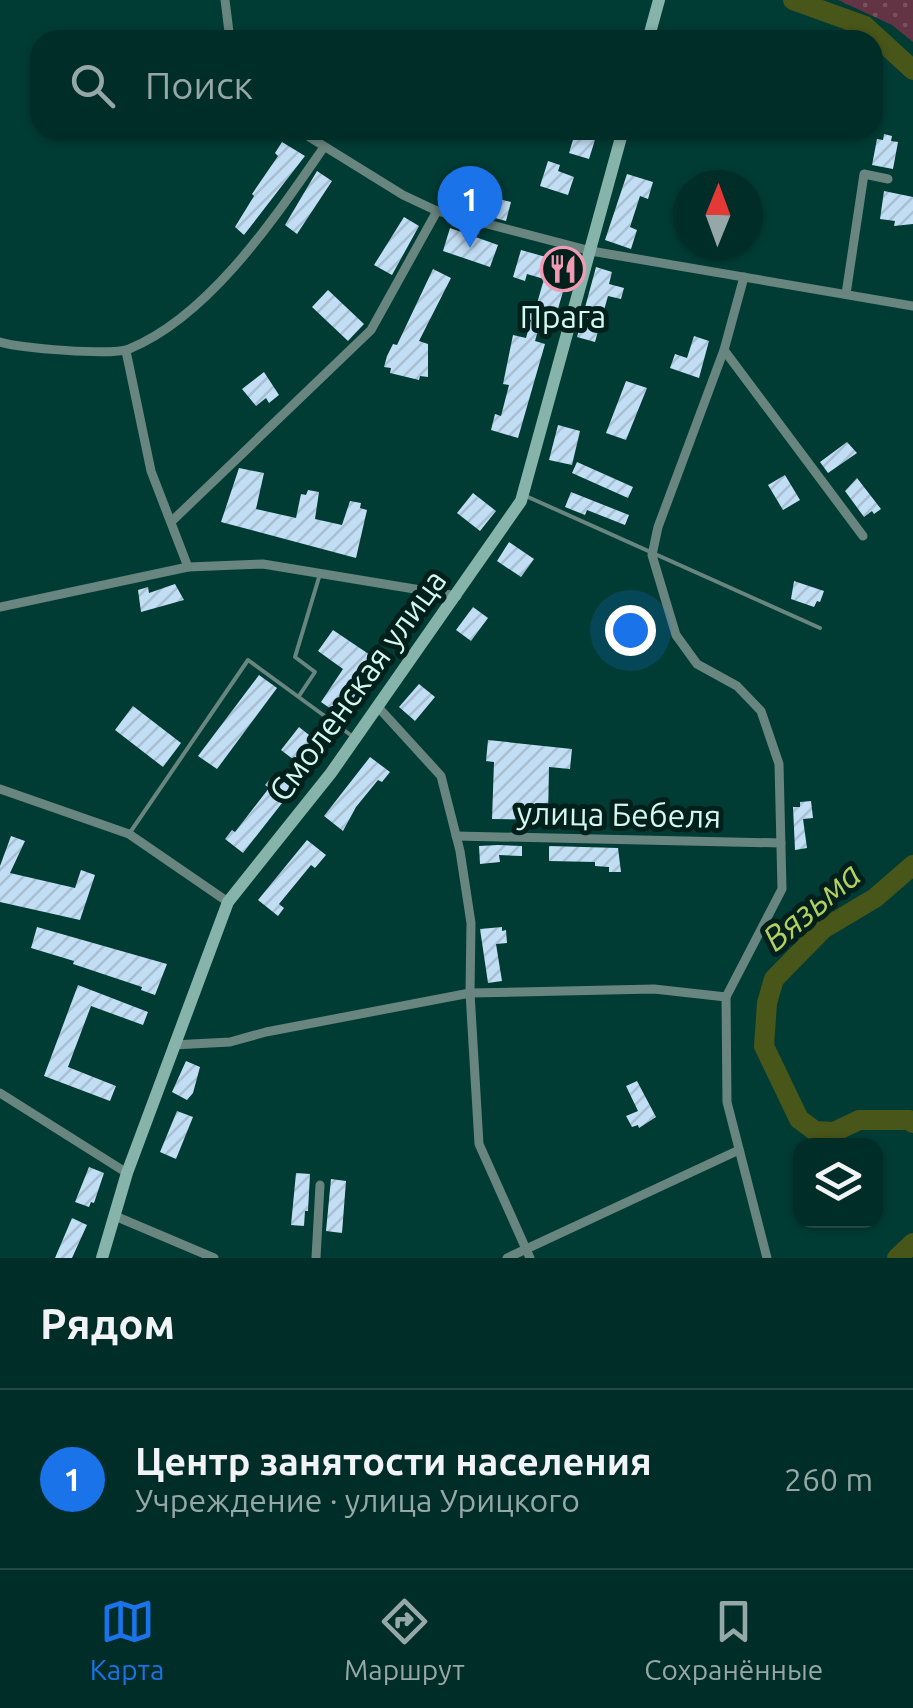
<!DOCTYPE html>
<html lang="ru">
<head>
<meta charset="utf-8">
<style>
	:root { --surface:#002d27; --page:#0e3933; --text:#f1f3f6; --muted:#95a8a7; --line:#224944; --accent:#1a73e8 }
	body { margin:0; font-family:Ubuntu,sans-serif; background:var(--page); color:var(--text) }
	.controls { position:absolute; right:30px; bottom:30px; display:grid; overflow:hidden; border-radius:20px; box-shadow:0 2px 8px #0004 }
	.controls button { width:90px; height:90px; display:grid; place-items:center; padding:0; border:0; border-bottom:2px solid var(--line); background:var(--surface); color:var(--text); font:50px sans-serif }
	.compass { position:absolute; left:673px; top:170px; width:90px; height:90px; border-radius:50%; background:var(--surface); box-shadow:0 2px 8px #0004; rotate:1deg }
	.you { position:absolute; left:630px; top:630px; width:35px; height:35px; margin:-25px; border:8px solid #fff; border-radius:50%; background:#1a73e8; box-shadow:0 0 0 15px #1a73e833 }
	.badge { display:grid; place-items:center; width:65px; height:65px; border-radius:50%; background:var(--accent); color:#fff; font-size:32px; font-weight:700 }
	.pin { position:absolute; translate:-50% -82px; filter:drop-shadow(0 2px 5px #0008) }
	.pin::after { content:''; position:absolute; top:52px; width:35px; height:30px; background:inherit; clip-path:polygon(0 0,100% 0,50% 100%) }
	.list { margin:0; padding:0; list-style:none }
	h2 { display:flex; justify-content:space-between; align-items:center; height:130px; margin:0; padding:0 40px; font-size:42px }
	h2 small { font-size:32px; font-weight:400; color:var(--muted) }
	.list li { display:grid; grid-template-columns:65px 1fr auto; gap:30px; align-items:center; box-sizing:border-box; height:180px; padding:0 40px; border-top:2px solid var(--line) }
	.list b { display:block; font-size:38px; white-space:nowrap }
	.list p { margin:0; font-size:32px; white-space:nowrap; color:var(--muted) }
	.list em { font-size:32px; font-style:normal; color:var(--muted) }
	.icon { flex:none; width:55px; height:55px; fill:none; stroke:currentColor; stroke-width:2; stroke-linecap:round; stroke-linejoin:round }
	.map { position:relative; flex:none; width:913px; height:1258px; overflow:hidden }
	.search { position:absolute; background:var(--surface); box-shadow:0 2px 8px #0004; left:30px; right:30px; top:30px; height:110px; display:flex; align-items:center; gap:25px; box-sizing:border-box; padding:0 35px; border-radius:30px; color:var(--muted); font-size:38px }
	.sheet { height:310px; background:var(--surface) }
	nav { display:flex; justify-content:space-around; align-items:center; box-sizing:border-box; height:140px; border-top:2px solid var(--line); background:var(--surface); font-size:28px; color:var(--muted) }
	nav a { display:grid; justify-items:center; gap:5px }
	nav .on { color:var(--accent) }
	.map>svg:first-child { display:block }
	.park { fill:url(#park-dots) }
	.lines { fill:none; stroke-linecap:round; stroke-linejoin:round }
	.river { stroke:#495619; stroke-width:20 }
	.building { fill:url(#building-hatch) }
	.lane { stroke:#69857f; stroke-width:4 }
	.street { stroke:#69857f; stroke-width:9 }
	.secondary { stroke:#87b4aa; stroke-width:12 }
	.labels { text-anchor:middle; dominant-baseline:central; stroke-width:10; stroke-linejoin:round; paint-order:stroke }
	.poi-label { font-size:32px; fill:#d5f7f0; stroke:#02201b }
	.street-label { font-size:32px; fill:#d5f7f0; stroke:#02201b }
	.water-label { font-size:35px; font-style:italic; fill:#b4ce62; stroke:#02201b }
</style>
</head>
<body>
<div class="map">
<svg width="913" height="1258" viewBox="0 0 913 1258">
	<defs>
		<pattern id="park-dots" width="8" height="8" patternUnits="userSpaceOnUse" patternTransform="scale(2.5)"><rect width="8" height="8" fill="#633443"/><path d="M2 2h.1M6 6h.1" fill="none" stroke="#78525e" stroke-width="1.8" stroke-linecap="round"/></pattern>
		<pattern id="building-hatch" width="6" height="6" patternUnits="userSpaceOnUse" patternTransform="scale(2.5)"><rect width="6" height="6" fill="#c2def4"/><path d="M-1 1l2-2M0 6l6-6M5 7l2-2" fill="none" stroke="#a8c0d2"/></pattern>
	</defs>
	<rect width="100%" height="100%" fill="#003c34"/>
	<!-- park -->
	<path class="park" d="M838,0H913V42L892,25Z"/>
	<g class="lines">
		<!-- river -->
		<g class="river">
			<path d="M793,0L865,26L913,70"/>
			<path d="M913,865L875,898L823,929L774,979L767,1003L764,1046L799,1119L815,1131L834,1132L859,1120H909L913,1123"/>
			<path d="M897,1258L913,1243"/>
		</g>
	</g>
	<!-- building -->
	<g class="building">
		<path d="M576,130H598L589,159L569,153Z"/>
		<path d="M884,134L892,136L891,141L898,142L893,169L872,165L877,139L883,140Z"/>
		<path d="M282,142L305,156L244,235L235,227L254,196L252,194L278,156L275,153Z"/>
		<path d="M548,161L560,165L558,171L574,177L568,195L540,186Z"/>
		<path d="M317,171L332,181L297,234L285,225Z"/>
		<path d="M627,174L653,182L648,199L640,196L630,227L637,230L631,249L605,240Z"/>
		<path d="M466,191L511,202L506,221L462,209Z"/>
		<path d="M884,191L913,197V224L894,226L895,221L880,219Z"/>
		<path d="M404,217L419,226L392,275L374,265Z"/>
		<path d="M450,228L498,245L490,267L443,251Z"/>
		<path d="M521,250L571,264L553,326L540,323L535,341L545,344L518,438L491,430L495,414L501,416L509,385L503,384L513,335L526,338L531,320L525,318L529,304L536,307L544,279L527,274L525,281L513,277Z"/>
		<path d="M596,267L612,272L609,284L624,288L621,299L608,296L595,342L577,337Z"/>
		<path d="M433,269L451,278L419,341L428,344V377L420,376L419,380L390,373L391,368L384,367L387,356L393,344L397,345Z"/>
		<path d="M328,290L364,324L348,341L312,307Z"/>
		<path d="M694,336L709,341L699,378L670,368L675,354L687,358Z"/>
		<path d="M264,372L279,395L269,403L266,398L256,406L242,389Z"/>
		<path d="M626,381L647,388L626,440L606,433Z"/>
		<path d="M558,425L580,431L572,465L549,460Z"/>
		<path d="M847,442L857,453L828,473L820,462Z"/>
		<path d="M577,462L633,487L628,498L572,473Z"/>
		<path d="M239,468L264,473L256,509L296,518L301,494L306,495L308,490L319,492L315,519L342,525L350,501L361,503L360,508L367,510L356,558L221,522Z"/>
		<path d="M785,475L800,500L783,510L768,485Z"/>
		<path d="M857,478L881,509L874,514L872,511L864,517L845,491Z"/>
		<path d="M571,492L629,515L625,525L587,510L585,515L565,507Z"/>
		<path d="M473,493L496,511L480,531L457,513Z"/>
		<path d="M509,542L534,559L521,577L497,561Z"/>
		<path d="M794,581L824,591L820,602L817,601L814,607L791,599Z"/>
		<path d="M175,584L184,600L141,612L138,590L148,587L149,593Z"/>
		<path d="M473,607L488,618L471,641L456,630Z"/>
		<path d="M333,630L379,661L341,716L321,702L343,669L318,651Z"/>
		<path d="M259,675L277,688L217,769L198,756Z"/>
		<path d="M419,684L435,697L415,721L399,707Z"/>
		<path d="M133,706L181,743L163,767L115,730Z"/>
		<path d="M299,727L323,746L306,769L281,750Z"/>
		<path d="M488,740L572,749L570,769L549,767L548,820L492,819L494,762L486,761Z"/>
		<path d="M370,757L390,772L382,782L378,780L356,807L343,831L324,816Z"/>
		<path d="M274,774L293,789L243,853L225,839L232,830L235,832L269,788L265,785Z"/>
		<path d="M811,801L813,818L803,819L807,848L795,850L793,807H800V802Z"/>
		<path d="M11,836L25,841L10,873L75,888L81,870L95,875L80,920L0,902V866Z"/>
		<path d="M307,840L326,855L315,868L311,865L279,904L284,908L278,916L258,900Z"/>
		<path d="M498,845L522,846V856L499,855L500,862L480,864L479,846Z"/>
		<path d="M549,846L618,848L621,872H609V867L595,866V862L549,861Z"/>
		<path d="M37,927L167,964L155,995L141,990L142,987L73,964L74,961L31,948Z"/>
		<path d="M502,927V931L506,930L507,943L496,944L502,981L488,983L480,929Z"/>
		<path d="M78,985L148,1012L143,1025L91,1006L68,1067L116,1086L110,1101L44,1076Z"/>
		<path d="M186,1061L200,1067L193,1093L187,1100L172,1092Z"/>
		<path d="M637,1081L656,1117L639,1128L638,1125L632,1127L626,1116L638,1111L626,1086Z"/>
		<path d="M177,1111L193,1117L176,1159L160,1152Z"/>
		<path d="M89,1167L104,1173L94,1203L91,1202L89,1207L75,1202Z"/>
		<path d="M296,1173L310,1174L308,1211H305L304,1226L291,1225Z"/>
		<path d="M331,1179L346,1181L342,1233L326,1231Z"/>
		<path d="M72,1218L87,1225L72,1258H55Z"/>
	</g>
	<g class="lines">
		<!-- lane -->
		<g class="lane">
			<path d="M528,497L820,628"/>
			<path d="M299,696L315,672L295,657L320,574"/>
			<path d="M129,834L248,660L352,736"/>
		</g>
		<!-- street -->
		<g class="street">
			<path d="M225,0L230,40"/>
			<path d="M298,130L403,195L437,211L591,251L913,306"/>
			<path d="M846,294L864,174L888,179"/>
			<path d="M0,342C21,348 110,356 129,349C210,316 276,216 324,147"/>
			<path d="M724,350L863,536"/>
			<path d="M126,351L151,471L188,567"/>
			<path d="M171,522L371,330L437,211"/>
			<path d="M0,607L188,567L263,564L457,596"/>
			<path d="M378,707L441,776L460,851L471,923L470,993L479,1144L530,1258"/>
			<path d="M0,789L129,834L228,902"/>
			<path d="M456,836L781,843"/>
			<path d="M726,997L727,1102L767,1258"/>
			<path d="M173,1045L230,1042L266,1032L470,993L654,989L726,997L782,889L779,764L761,711L737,686L697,664L676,635L652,555L658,527L724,350L744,277"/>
			<path d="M0,1093L127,1173"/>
			<path d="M115,1216L214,1258"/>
			<path d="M316,1258L320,1185"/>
			<path d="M507,1258L739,1150"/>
		</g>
		<!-- secondary -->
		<g class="secondary">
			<path d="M648,40L659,0"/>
			<path d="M102,1258L127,1173L228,902L331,773L521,501L623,130"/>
		</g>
	</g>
	<!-- icons -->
	<defs>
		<symbol id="restaurant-ring" viewBox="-11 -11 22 22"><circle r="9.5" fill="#02201b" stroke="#f19ab3" stroke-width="1.5"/><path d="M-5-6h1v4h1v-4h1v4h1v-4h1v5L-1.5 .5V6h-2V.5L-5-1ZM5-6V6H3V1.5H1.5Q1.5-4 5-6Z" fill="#f19ab3"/></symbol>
	</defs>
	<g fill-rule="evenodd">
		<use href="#restaurant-ring" x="538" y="244" width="50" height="50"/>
	</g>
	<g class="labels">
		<!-- poi labels -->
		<g class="poi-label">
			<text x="563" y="316">Прага</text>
		</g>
		<!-- street labels -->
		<g class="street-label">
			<text transform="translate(357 685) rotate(-54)">Смоленская улица</text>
			<text transform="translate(619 814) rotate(1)">улица Бебеля</text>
		</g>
		<!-- water labels -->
		<g class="water-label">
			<text transform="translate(811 906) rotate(-40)">Вязьма</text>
		</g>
	</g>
</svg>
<div class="controls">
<button><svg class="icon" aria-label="layers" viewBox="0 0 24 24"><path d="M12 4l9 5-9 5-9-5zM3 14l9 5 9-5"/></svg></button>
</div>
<svg class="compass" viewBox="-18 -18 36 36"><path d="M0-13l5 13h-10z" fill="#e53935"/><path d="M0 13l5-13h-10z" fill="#95a8a7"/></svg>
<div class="you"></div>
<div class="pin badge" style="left:470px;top:248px">1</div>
<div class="search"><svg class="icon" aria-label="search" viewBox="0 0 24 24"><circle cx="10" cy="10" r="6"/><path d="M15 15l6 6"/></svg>Поиск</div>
</div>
<section class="sheet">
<h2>Рядом<small></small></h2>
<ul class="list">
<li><span class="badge">1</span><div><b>Центр занятости населения</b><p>Учреждение · улица Урицкого</p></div><em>260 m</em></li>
</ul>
</section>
<nav>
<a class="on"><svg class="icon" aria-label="map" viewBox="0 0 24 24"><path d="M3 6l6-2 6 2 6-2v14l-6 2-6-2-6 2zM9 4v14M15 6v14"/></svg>Карта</a>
<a><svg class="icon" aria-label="directions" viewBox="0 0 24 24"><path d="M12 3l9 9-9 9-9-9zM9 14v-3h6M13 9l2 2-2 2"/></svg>Маршрут</a>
<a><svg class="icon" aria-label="saved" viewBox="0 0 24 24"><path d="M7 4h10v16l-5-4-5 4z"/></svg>Сохранённые</a>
</nav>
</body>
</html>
